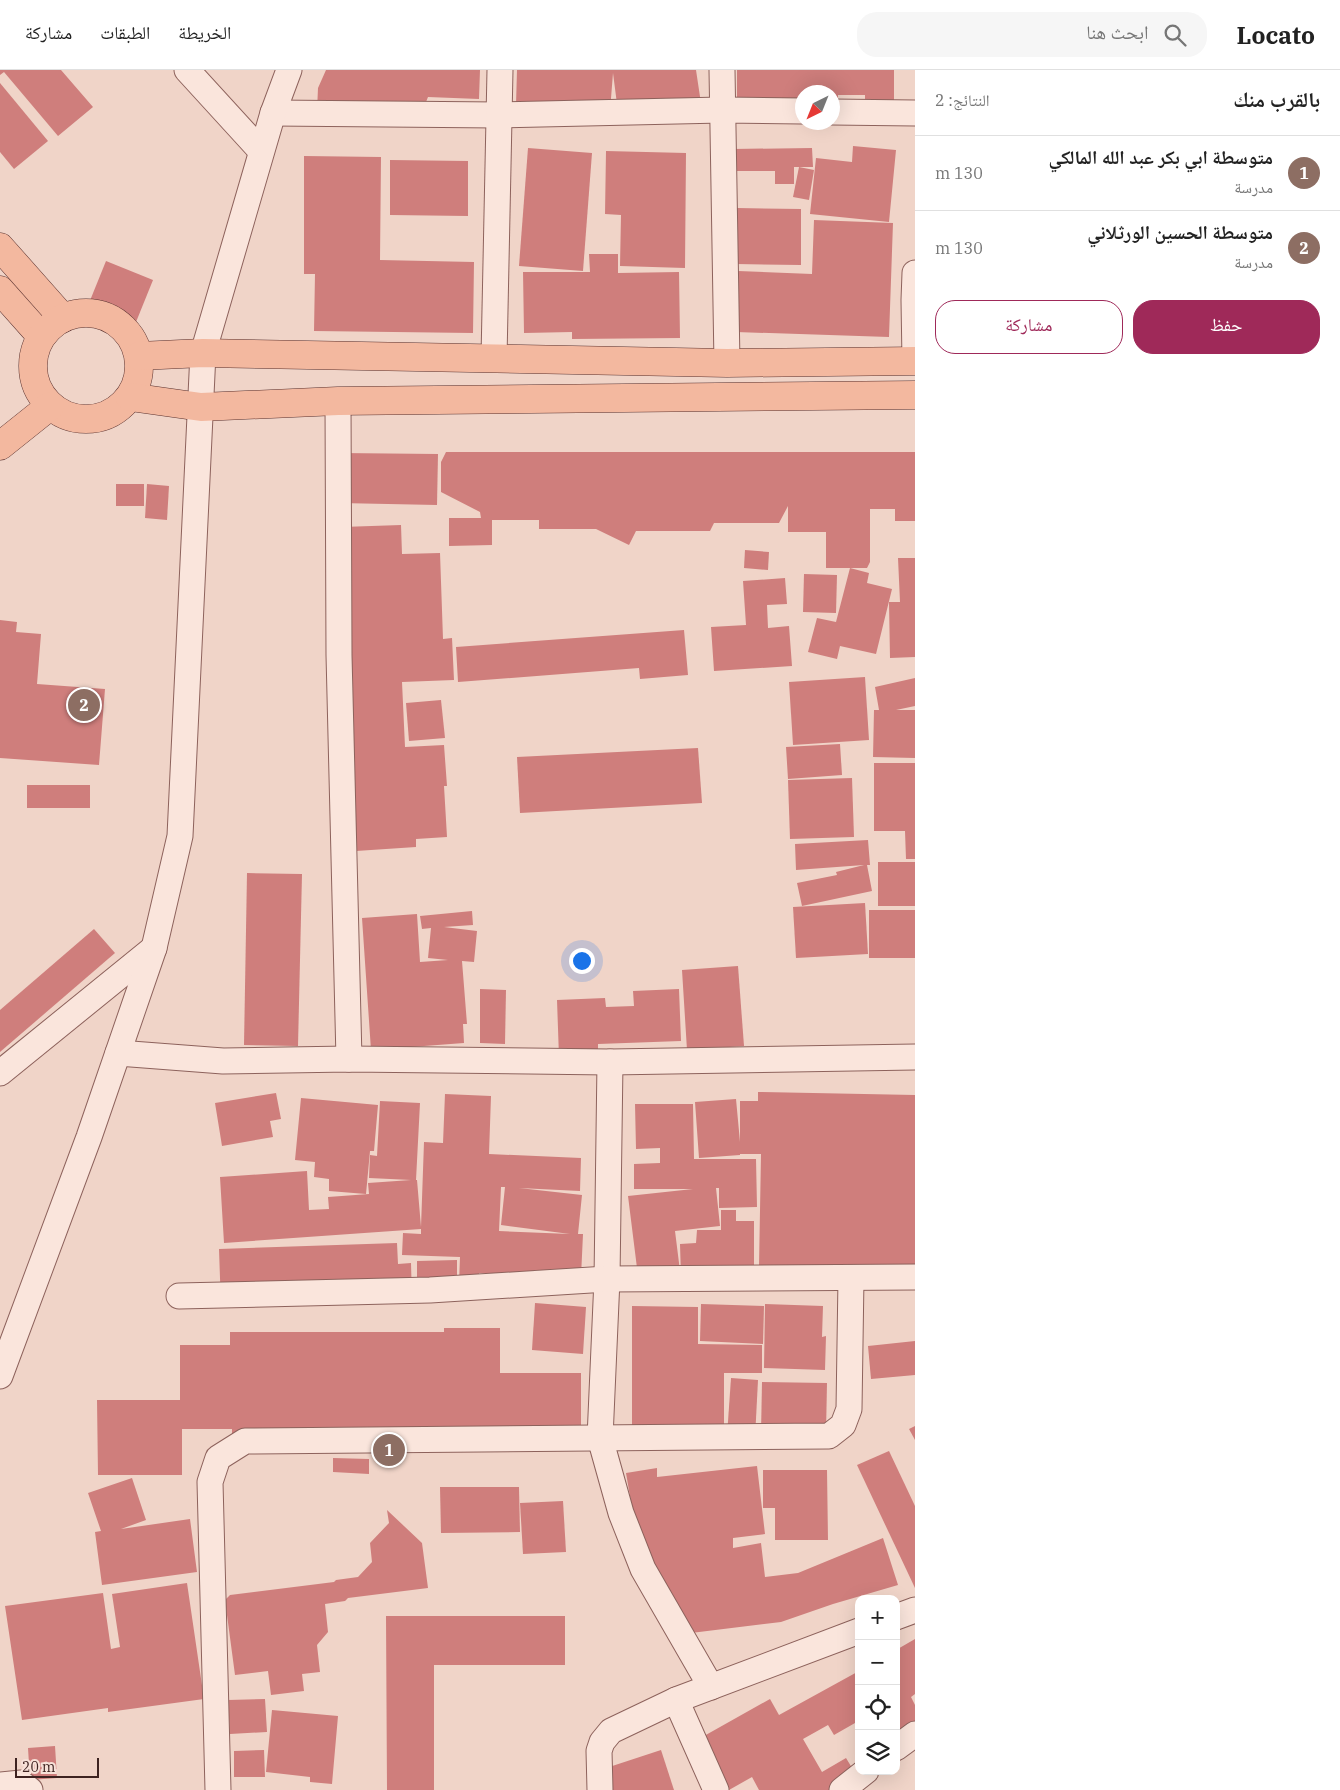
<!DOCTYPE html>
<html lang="ar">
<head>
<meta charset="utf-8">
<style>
	:root { --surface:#fff; --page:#f6f6f6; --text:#222; --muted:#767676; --line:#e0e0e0; --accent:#9f2959 }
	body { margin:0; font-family:"IBM Plex Serif","Noto Naskh Arabic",serif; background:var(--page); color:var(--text); direction:rtl }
	.controls { position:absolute; right:15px; bottom:15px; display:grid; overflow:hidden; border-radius:10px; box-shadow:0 5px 20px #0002 }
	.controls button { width:45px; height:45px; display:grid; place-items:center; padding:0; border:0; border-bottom:1px solid var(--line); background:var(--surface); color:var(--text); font:25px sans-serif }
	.compass { position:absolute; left:795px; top:15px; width:45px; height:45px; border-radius:50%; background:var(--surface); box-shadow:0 5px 20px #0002; rotate:223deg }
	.scale { position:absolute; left:15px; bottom:12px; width:84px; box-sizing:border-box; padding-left:5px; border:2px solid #3d2220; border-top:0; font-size:14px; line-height:18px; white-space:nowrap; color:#3d2220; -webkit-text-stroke:4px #f7e1d8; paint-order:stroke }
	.you { position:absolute; left:581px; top:890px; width:18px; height:18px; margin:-12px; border:4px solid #fff; border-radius:50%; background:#1a73e8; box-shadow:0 0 0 8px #1a73e833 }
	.badge { display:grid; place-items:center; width:32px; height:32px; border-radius:50%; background:var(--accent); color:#fff; font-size:16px; font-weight:700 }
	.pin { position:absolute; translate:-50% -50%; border:2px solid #fff; box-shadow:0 1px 5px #0006 }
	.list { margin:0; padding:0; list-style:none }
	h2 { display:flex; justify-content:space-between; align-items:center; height:65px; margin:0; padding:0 20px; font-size:21px }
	h2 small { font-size:16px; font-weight:400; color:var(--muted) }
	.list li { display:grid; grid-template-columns:32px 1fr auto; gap:15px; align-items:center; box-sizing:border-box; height:75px; padding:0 20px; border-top:1px solid var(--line) }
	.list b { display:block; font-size:19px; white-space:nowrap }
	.list p { margin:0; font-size:16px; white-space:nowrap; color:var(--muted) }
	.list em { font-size:16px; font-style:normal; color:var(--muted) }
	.actions { display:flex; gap:10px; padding:15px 20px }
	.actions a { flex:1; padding:11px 0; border:1px solid var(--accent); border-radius:20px; text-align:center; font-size:18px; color:var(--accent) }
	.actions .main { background:var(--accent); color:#fff }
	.icon { flex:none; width:28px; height:28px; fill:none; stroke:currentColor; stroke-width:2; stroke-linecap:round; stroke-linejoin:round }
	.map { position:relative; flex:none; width:915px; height:1720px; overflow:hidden; direction:ltr }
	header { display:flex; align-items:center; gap:30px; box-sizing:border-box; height:70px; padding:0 25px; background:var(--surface); border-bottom:1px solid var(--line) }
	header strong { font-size:24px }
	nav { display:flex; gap:28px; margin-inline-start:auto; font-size:18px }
	.search { width:350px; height:45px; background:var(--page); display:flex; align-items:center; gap:12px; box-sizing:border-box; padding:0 18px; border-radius:20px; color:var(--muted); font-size:19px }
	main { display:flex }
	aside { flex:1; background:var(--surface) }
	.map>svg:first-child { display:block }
	.building { fill:#cf7e7c; fill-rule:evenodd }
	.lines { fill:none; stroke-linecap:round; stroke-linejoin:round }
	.minor-casing { stroke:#8d625c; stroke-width:27 }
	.primary-casing { stroke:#5b3330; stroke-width:29 }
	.minor { stroke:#fae5dc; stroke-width:25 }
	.primary { stroke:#f3b89f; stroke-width:28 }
</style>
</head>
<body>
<header>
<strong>Locato</strong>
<div class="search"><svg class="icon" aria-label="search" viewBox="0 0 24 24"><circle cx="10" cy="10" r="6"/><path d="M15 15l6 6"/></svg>ابحث هنا</div>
<nav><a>الخريطة</a><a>الطبقات</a><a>مشاركة</a></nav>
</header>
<main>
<aside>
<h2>بالقرب منك<small>النتائج: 2</small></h2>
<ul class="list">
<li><span class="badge" style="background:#8d6e63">1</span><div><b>متوسطة ابي بكر عبد الله المالكي</b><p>مدرسة</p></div><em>130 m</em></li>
<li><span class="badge" style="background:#8d6e63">2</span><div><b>متوسطة الحسين الورثلاني</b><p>مدرسة</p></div><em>130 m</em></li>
</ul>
<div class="actions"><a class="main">حفظ</a><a>مشاركة</a></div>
</aside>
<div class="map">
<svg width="915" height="1720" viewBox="0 0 915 1720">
	<rect width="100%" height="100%" fill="#f0d4c8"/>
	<!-- building -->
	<g class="building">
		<path d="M0,0H61L93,37L58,66L4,2L0,5Z"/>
		<path d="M326,0H480L479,29L428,27L420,47L317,41L318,18Z"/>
		<path d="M517,0H696L702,40L617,34L613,3L610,41L516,35Z"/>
		<path d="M737,0H894V34H865V25H838V38H832V22H802V37H737Z"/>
		<path d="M0,13L48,71L14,99L0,82Z"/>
		<path d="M853,76L896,80L889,152L810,144L816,88L852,92Z"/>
		<path d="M528,78L592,83L583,201L519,196Z"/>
		<path d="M812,78L813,97H794V114H775V101H733V79Z"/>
		<path d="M606,81L686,83L685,198L620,196L621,145L605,144Z"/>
		<path d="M304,86L381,87L380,190L474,192L473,263L314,261L315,204H304Z"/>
		<path d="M390,90L468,91V146L390,145Z"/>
		<path d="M799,97L814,100L809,130L793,127Z"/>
		<path d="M737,138L801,139V195L736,194Z"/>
		<path d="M814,150L893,153L889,267L736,262L738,201L812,204Z"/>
		<path d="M589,184H618V203L679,202L680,268L572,269V262L524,263L523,202H590Z"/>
		<path d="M106,191L153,210L134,257L87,238Z"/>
		<path d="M446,382H915V451H895V439H870V492L867,498H826V462H788V436L779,453H714L710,461H636L629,475L596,459H539V450H492V475L449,476V448H481L480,442L441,422V392Z"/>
		<path d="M339,383L438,384L437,435L339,433Z"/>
		<rect x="116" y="414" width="28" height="22"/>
		<path d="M147,414L169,416L167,450L145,448Z"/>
		<path d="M401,455L402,484L440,483L443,569L452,568L454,610L402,612L405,677L444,675L447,716H444L447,767L416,769V777L356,781L342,457Z"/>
		<path d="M745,480L769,482L768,500L744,498Z"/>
		<path d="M898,488H915V587L890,588L889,532H900Z"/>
		<path d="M850,498L869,503L867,513L892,519L876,584L840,576L837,589L808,582L817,548L836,552Z"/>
		<path d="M804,504L837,505L836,543L803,542Z"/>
		<path d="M785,508L787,534L767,535L768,558L789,556L792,596L714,601L711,557L746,555L743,511Z"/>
		<path d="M0,550L17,552L16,562L41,564L37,614L105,619L99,695L0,688Z"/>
		<path d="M684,560L688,605L640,609L639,598L458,612L456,577Z"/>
		<path d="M865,607L869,670L793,675L789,612Z"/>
		<path d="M915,608V636L896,640H915V688L873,687L874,640H879L875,617Z"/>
		<path d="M441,630L445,668L409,671L406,633Z"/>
		<path d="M840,674L842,705L788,709L786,677Z"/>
		<path d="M698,678L702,733L520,743L517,687Z"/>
		<path d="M874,693H915V789H906L905,761H874Z"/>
		<path d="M852,708L854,767L790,769L788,710Z"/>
		<rect x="27" y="715" width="63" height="23"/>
		<path d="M868,770L870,795H867L872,821L802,836L797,813L837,805L836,802L864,795L796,800L795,774Z"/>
		<rect x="878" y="792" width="37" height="44"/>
		<path d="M247,803L302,804L298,976L244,975Z"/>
		<path d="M865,833L868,884L796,888L793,837Z"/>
		<rect x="869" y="840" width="46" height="48"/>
		<path d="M472,841L473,855L444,857L477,861L474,892L462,891L467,954H463L464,973L371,980L362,848L417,844L420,892L448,890L428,888L431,858L422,859L420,846Z"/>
		<path d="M94,859L115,883L0,982V940Z"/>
		<path d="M738,896L744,976L687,980L682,900Z"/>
		<path d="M480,919L506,920L505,974L480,973Z"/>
		<path d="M679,919L681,971L598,974V985L559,987L557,930L605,928L606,937L634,936L633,921Z"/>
		<path d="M758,1022L915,1025V1201L759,1197L761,1084H740V1085L699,1088L695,1032L736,1029L740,1072V1031H758Z"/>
		<path d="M276,1023L281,1049L270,1051L273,1067L222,1076L215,1033Z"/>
		<path d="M445,1024L491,1026L489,1084L581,1088L580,1121L519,1118L582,1125L578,1164H583L581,1207L479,1203V1214H459L460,1187L402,1185L403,1163L421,1164V1159L224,1173L220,1107L307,1101L309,1140L329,1139L328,1127L369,1124L368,1113L411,1110L369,1108L370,1085L377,1086L380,1031L420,1033L416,1110H417L421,1157L424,1072L443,1073ZM501,1117H505L501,1155L570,1164L499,1161Z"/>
		<path d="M301,1028L378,1035L374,1081H370L366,1124L329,1121V1109L314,1107L315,1092L295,1090Z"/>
		<path d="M635,1034H693L694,1089H756L757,1137L719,1138V1118H716L720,1156L675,1161L680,1201L638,1206L628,1126L693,1119H634V1094L660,1093V1078L636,1079Z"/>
		<path d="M721,1140H736V1151H754V1206L681,1207L680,1174L696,1173L697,1160H721Z"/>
		<path d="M397,1173L398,1194L411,1193L412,1230L221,1237L219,1179Z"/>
		<path d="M457,1190V1208L417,1209V1191Z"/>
		<path d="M535,1233L586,1237L583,1284L532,1280Z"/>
		<path d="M701,1234L764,1236L763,1274L700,1271Z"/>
		<path d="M765,1234L823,1236L822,1267L826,1266L825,1300L764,1298Z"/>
		<path d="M632,1236L698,1237V1274L762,1275V1303H724V1363L632,1362Z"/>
		<path d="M444,1258H500V1303H581V1374L232,1380V1359H182V1405H98L97,1330H180V1275H230V1262H444Z"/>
		<path d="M915,1271V1305L871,1309L868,1276Z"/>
		<path d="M731,1308L758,1310L755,1368L727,1366Z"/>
		<path d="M762,1312L827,1313L826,1363H761Z"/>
		<path d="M915,1356V1370L909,1359Z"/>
		<path d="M889,1381L915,1436V1518L857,1395Z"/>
		<path d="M333,1388L369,1389V1404L333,1402Z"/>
		<path d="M757,1396L765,1464L733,1468V1478L761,1473L765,1507L798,1503L883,1468L898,1515L833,1534L781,1552L691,1563L639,1479L626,1403L657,1398V1407Z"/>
		<path d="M763,1400H827L828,1470H775V1438H763Z"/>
		<path d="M132,1408L146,1450L121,1459L190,1449L197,1502L102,1515L95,1462L101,1461L88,1423Z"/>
		<path d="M440,1417H519L520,1462L441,1463Z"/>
		<path d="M563,1431L566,1482L523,1484L520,1433Z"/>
		<path d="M387,1440L422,1473L428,1518L348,1528L345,1531L325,1534L328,1562L317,1575L320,1602L302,1604L304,1621L271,1625L268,1601L235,1605L225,1530L230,1525L334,1512L336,1510L358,1507L372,1492L370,1473L389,1453Z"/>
		<path d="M187,1513L204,1629L108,1642V1638L22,1650L5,1536L103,1523L111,1579L120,1577L112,1524Z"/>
		<path d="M386,1546H565V1595H434V1720H387Z"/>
		<path d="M915,1569V1624L911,1627L915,1635V1675L896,1686V1580Z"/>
		<path d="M859,1601V1660L855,1653L834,1665L828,1655L803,1669L822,1702L846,1688L863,1716L856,1720H759L752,1707L729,1720H713L688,1675L770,1629L779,1645Z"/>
		<path d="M265,1629L267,1662L230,1664L228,1630Z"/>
		<path d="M272,1640L338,1646L332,1714L310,1712V1707L266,1702Z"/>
		<path d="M55,1676L57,1708L30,1710L28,1678Z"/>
		<path d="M264,1680L265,1707H234V1681Z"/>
		<path d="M661,1680L674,1720H603L597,1701Z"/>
	</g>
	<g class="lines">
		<defs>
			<g id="minor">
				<path d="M187,0L261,81"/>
				<path d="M722,0L727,293"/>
				<path d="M832,42L915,43"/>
				<path d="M273,43L498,45L722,40L802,41"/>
				<path d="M494,288L500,0"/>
				<path d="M915,291L914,230L915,203"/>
				<path d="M338,331L339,585L349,989"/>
				<path d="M118,983L223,991L349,989L610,992L915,987"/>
				<path d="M610,992L607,1209L600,1368L621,1443L643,1499L711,1617"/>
				<path d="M0,1003L154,878"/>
				<path d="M179,1226L430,1220L607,1209L915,1207"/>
				<path d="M0,1306L89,1067L154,878L180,766L203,283L273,43L289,0"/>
				<path d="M896,1547L915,1540"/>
				<path d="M676,1630L716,1720"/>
				<path d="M896,1678L915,1664"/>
				<path d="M0,1715L21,1713L30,1720"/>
				<path d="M218,1720L210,1412L218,1388L245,1371L829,1366L843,1355L849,1339L851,1208"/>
				<path d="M600,1720L599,1681L602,1672L611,1661L676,1630L859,1561"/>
				<path d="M842,1720L866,1701"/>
			</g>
			<g id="primary">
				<path d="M0,177L63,248"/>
				<path d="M0,220L41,266"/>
				<circle cx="86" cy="296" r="53"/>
				<path d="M139,286L203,283L727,293L915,291"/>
				<path d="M130,327L201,337L338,331L915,325"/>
				<path d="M0,376L50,336"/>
			</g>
		</defs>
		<!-- minor casing -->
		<use href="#minor" class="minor-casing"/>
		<!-- primary casing -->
		<use href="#primary" class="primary-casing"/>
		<!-- minor -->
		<use href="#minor" class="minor"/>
		<!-- primary -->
		<use href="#primary" class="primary"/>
	</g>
</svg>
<div class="controls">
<button>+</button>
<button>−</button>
<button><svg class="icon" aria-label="locate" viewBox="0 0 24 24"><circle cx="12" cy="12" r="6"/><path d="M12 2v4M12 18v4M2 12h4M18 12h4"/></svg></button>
<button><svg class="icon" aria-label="layers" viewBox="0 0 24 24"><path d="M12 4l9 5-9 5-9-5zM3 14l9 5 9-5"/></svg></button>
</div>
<svg class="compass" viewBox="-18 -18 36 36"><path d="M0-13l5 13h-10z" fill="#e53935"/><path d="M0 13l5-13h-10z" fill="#767676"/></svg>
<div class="scale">20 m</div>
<div class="you"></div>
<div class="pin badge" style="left:389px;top:1380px;background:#8d6e63">1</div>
<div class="pin badge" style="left:84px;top:635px;background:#8d6e63">2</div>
</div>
</main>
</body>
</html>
